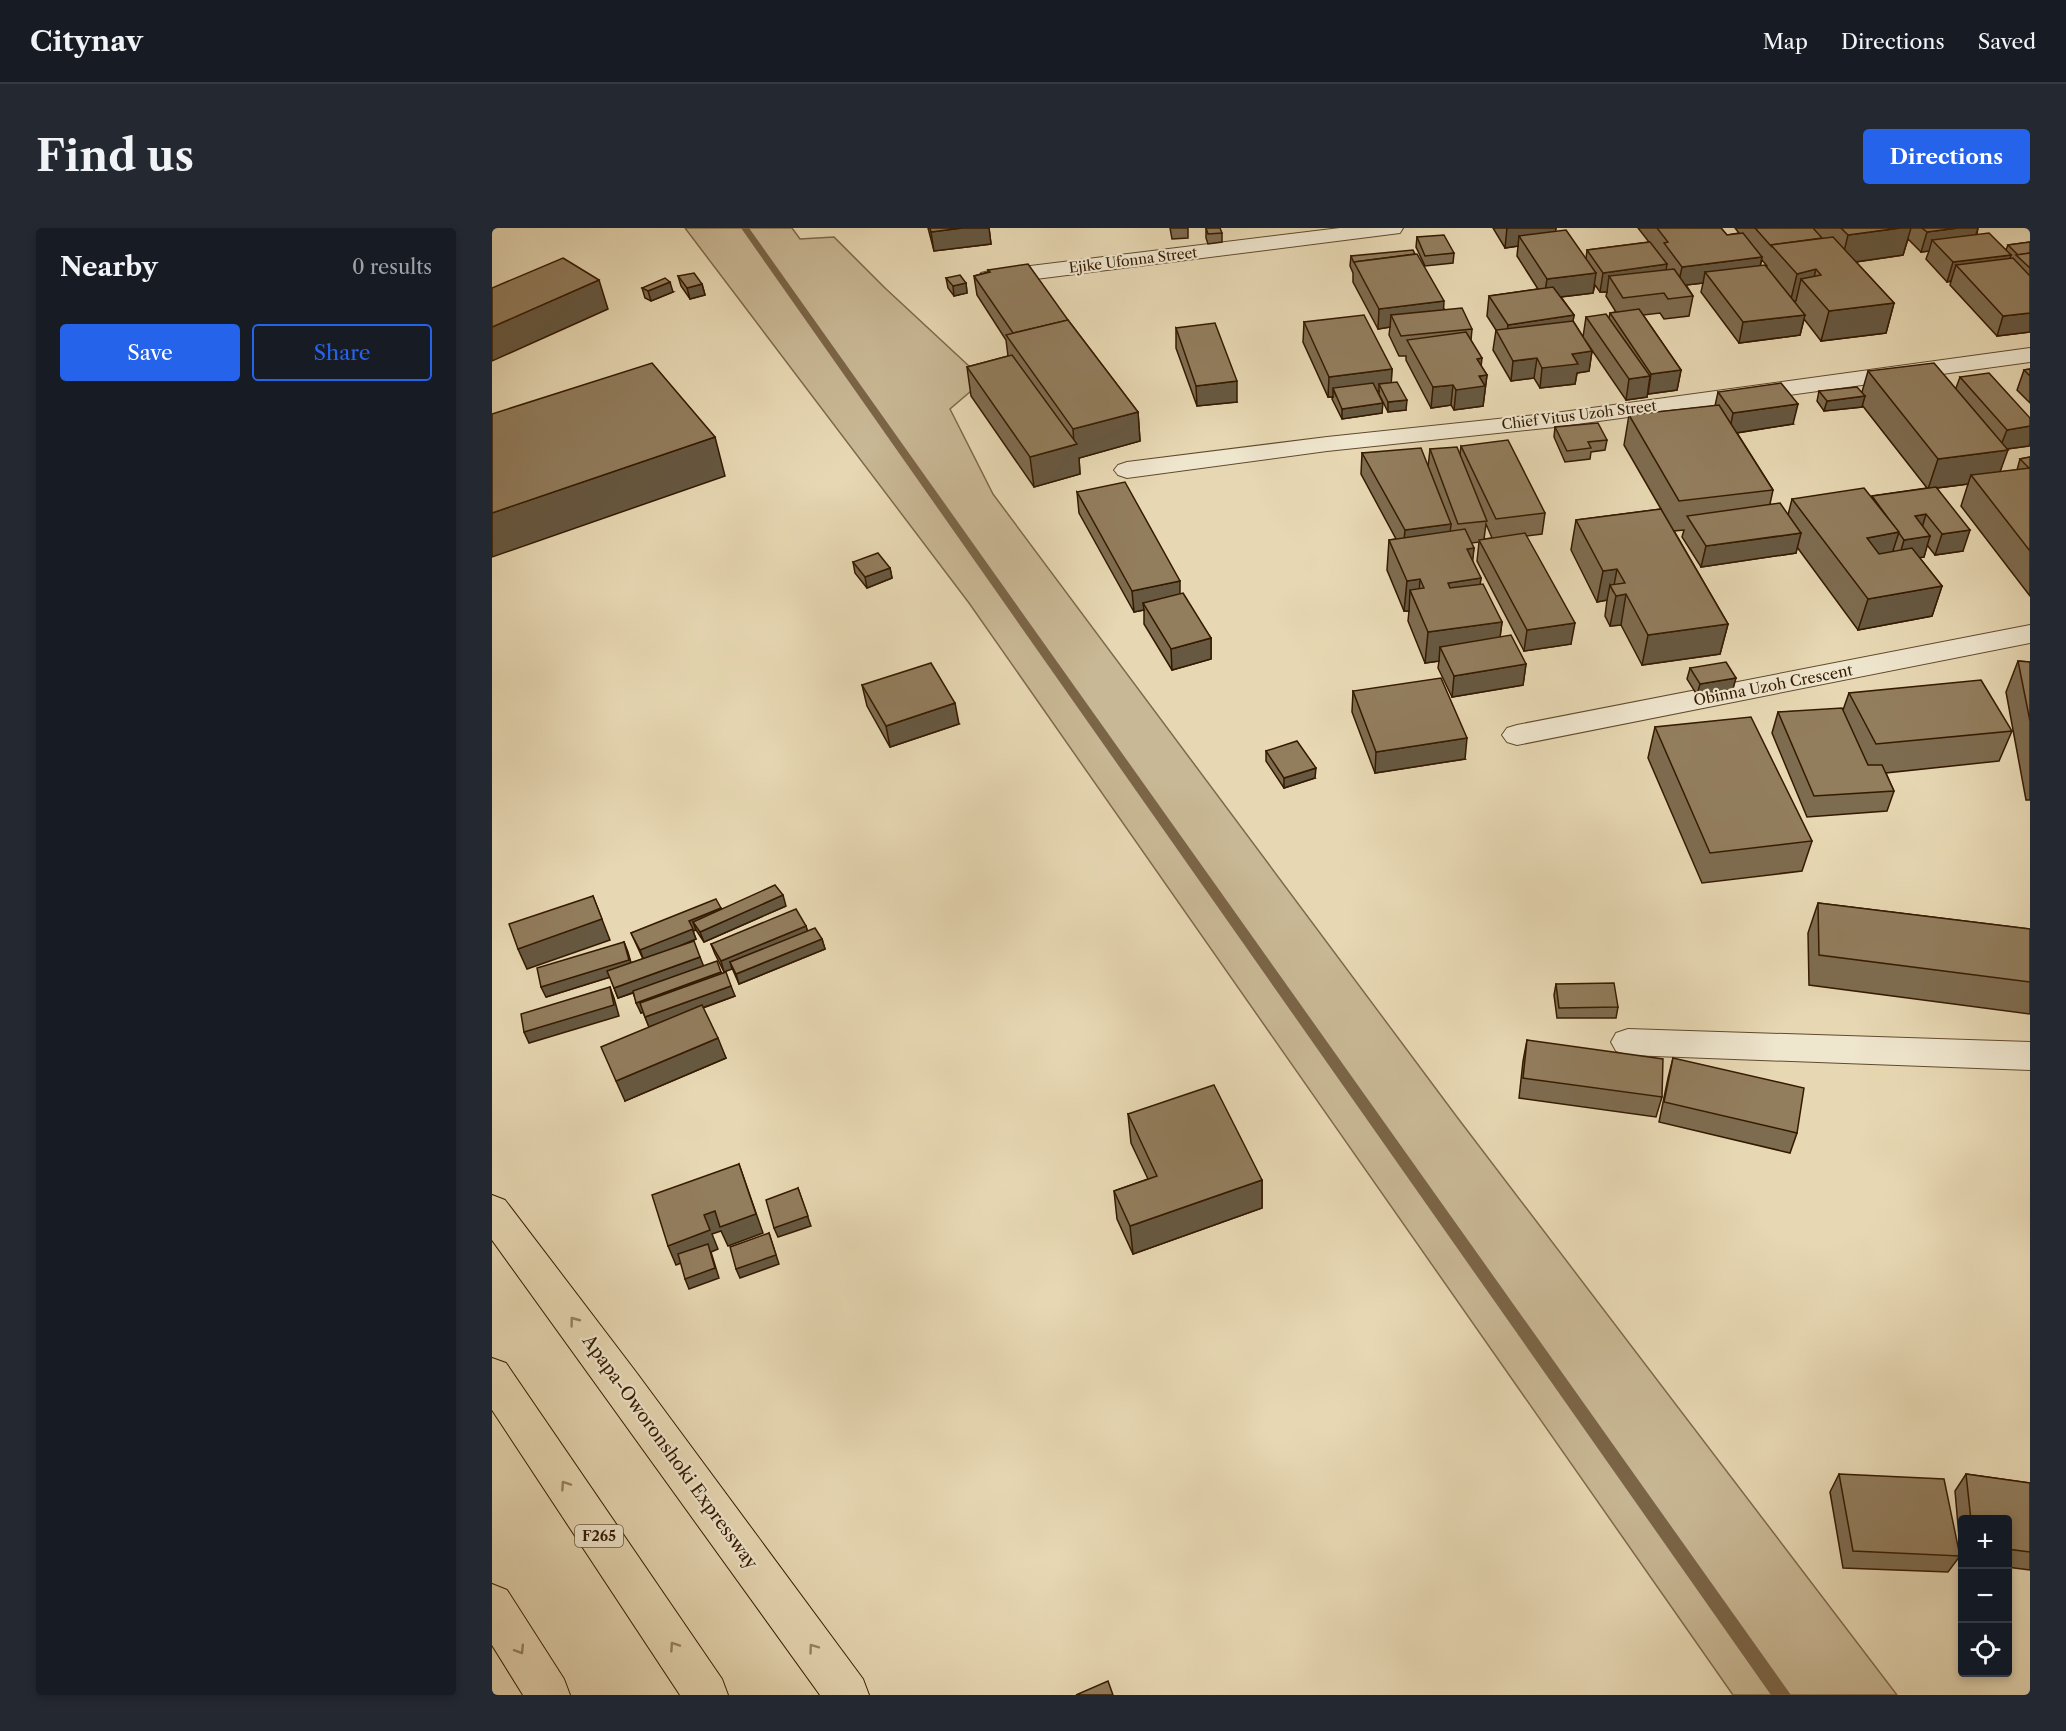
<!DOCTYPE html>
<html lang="en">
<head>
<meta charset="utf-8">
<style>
	:root { --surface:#171b24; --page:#242831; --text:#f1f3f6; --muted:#9ea1a6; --line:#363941; --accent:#2563eb }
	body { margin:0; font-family:"Libre Caslon Text",serif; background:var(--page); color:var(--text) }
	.controls { position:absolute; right:18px; bottom:18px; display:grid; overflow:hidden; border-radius:6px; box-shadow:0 3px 9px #0003 }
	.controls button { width:54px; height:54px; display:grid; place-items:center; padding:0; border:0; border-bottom:2px solid var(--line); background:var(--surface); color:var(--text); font:30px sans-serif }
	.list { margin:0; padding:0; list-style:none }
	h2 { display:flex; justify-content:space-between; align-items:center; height:78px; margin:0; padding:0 24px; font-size:26px }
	h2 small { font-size:20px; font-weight:400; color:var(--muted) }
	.actions { display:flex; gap:12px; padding:18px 24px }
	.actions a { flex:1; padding:14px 0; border:2px solid var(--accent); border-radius:6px; text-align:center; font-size:21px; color:var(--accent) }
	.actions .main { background:var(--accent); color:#fff }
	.icon { flex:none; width:33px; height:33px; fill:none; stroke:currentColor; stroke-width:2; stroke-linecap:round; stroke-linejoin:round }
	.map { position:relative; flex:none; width:1538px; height:1467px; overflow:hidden; border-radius:6px }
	header { display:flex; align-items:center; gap:36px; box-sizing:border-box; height:84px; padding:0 30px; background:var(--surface); border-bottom:2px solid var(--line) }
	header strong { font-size:28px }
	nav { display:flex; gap:33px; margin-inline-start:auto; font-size:21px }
	.intro { display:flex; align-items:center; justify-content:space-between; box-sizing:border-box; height:144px; padding:0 36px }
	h1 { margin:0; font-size:42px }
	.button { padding:15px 27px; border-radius:6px; background:var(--accent); color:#fff; font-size:21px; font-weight:700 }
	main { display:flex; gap:36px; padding:0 36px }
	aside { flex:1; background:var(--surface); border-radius:6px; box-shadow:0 3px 9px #0003 }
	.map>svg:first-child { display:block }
	.green { fill:#c9b895; stroke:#7f694a; stroke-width:1.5 }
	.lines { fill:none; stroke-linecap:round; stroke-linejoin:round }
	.stream { fill:#7b6547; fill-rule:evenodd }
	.minor-casing { stroke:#624a2d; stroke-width:2 }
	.major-casing { stroke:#351a00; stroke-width:2 }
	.highway-casing { stroke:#351a00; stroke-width:2 }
	.minor { fill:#efe6ce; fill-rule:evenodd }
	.major { fill:#e7d8b3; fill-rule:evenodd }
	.highway { fill:#e7d8b3; fill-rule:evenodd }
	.wall { fill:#7e6c50; stroke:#351a00; stroke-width:1.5; fill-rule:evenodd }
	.shaded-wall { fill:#665841; stroke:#351a00; stroke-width:1.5 }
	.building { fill:#927d5d; stroke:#351a00; stroke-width:1.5 }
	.oneway { stroke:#978262 }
	.labels { text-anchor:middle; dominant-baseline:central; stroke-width:4.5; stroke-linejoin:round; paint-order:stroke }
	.far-street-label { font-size:14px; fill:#351a00; stroke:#efe6ce }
	.shield { fill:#efe6ce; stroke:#6d573e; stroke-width:1.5 }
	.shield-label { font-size:14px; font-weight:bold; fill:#351a00 }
	.street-label { font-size:15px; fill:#351a00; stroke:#efe6ce }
	.near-street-label { font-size:18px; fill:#351a00; stroke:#efe6ce }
</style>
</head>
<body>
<header>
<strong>Citynav</strong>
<nav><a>Map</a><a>Directions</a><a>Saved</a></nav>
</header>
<div class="intro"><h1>Find us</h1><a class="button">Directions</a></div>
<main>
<aside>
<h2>Nearby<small>0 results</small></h2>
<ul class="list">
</ul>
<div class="actions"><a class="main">Save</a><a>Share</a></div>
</aside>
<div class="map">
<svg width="1538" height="1467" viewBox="0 0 1538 1467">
	<rect width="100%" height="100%" fill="#e7d8b3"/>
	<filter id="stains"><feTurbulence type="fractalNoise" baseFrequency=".00333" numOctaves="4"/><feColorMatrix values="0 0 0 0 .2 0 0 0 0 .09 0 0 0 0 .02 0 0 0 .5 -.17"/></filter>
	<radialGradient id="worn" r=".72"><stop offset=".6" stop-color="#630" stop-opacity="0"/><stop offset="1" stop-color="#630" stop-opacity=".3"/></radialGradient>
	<!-- green -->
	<path class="green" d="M193,0H300L308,11L342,9L393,60L492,152L458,181L501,266L965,889L1405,1467H1241L477,375Z"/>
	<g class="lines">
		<!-- stream -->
		<path class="stream" d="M249,0H257L1299,1467H1279Z"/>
		<defs>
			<g id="minor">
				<path d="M848,0H911L908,5L900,6L497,57L489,55L486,50L489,45L497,43Z"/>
				<path d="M1538,120V134L1063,199L835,223L635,250L626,247L622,242L626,237L635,234L835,209L1063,185Z"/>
				<path d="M1538,397V415L1025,517L1015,514L1010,507L1015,500L1025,497Z"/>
				<path d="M1136,801L1538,814V842L1136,827L1124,823L1119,814L1124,805Z"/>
			</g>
			<path id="major" d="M0,967L13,972L144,1144L371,1451L377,1467H328L0,1012Z"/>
			<g id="highway">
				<path d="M0,1130L14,1135L230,1451L236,1467H188L0,1182Z"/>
				<path d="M0,1356L15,1362L72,1451L78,1467H31L0,1417Z"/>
			</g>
		</defs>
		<!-- minor casing -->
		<use href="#minor" class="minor-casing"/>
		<!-- major casing -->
		<use href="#major" class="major-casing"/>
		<!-- highway casing -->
		<use href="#highway" class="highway-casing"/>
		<!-- minor -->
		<use href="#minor" class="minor"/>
		<!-- major -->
		<use href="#major" class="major"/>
		<!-- highway -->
		<use href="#highway" class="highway"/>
	</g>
	<!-- wall -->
	<g class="wall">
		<path d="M436,0H497L499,16L442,23Z"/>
		<path d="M678,0H696V10L680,11Z"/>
		<path d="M714,0L730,5V14L716,16L714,10Z"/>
		<path d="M1001,0H1064L1063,4L1094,31L1095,22L1157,14L1146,0H1229L1235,7L1247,5L1243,0H1486L1485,6L1514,22L1516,17L1538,14V104L1505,108L1458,57L1459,53L1455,54L1434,31L1437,23L1429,24L1416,11L1411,27L1364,34L1402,75L1394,105L1329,113L1312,91L1308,107L1247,115L1209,64L1211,55L1194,57L1201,68L1197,88L1172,91L1168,85L1151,87L1189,142L1185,162L1156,166L1155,165V169L1134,172L1093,112L1100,123L1097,143L1085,145L1083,156L1048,160L1042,150L1019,153L1001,122L1004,102L995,88L997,68L1046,61L1025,28L1026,18L1013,20ZM1270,32L1275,38L1274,39L1268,38ZM1103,57L1108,64H1115L1114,68L1124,84L1118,85L1117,90L1094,89L1091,109L1081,93L1082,87L1069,69L1101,65Z"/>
		<path d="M925,9L962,25L961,35L933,38L924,19Z"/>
		<path d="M859,28L952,81L980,101L979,112L989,138L995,147L991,178L962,182L959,177L939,180L914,132V128H907L897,107L898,99L886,101L861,54V45L858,38Z"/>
		<path d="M496,42L576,92L646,184L648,213L587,230L588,246L542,259L479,168L475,139L516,128L514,112L485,67L482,48L496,44Z"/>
		<path d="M186,48L210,56L213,67L198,71L189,58Z"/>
		<path d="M454,50L474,55L475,65L462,68L456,60Z"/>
		<path d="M150,60L181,64L159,73L153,70Z"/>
		<path d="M812,94L900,141L899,154L914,182L896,184L887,166V163H885L890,185L850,191L840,171L841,169H836L811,114Z"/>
		<path d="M684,100L745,174L705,178L684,120Z"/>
		<path d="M1538,141V175L1525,162L1532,142Z"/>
		<path d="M1376,143L1464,160L1468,149L1537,218L1515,221L1508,244L1525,242L1528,231L1538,229V368L1469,278L1476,256L1445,260L1471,323L1443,327L1435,317L1432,329H1427L1450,358L1440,388L1366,402L1305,319L1304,325L1209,339L1190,309L1192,302L1182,303L1236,396L1228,426L1150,437L1129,397L1118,398L1113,388L1115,372L1105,374L1079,322L1084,292L1169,281L1132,217L1137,187L1223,178L1226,164L1301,196L1245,205L1281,262L1278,276L1296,287L1300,271L1380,270V268L1435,260L1370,177V179L1332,183L1325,173L1327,163L1370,164Z"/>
		<path d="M1063,199L1115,212L1113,222L1099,224L1098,231L1073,234L1062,209Z"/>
		<path d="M969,218L1053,285L1050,306L1034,308L1079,416L1032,423L985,333L987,314L979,315L982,320L980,333L989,350L988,356L1010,394L1008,409L1034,436L1031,457L960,469L946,440L947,433L933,435L916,393L917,383H912L895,342L897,312L904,311L869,246L870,225L936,239L938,221L968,226ZM994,296L1000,310L992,311Z"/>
		<path d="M585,264L688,366L719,410V431L680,442L652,396V382L642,384L587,285Z"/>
		<path d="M361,334L398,340L400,350L375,360L363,345Z"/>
		<path d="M1526,433L1538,434V572H1534L1514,464Z"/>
		<path d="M1198,440L1241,461L1205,467L1195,451Z"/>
		<path d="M370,457L467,496L398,519L375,478Z"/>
		<path d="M861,463L973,531L883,545L860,484Z"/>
		<path d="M1357,465L1520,503L1507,533L1394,545L1402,563L1395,583L1315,589L1280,505L1286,484L1351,482Z"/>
		<path d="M1163,499L1320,613L1310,643L1210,655L1156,530Z"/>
		<path d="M774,523L823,550L792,560L774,533Z"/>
		<path d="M1326,675L1538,701V786L1317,757L1316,705Z"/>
		<path d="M294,678L212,714L204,702L201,703L204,711L192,716L211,738L230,745L243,768L211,780L234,830L133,873L157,799L151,784L149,785L141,765L126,770L118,749L54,769L132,714L139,735L151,731L139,705L229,681Z"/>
		<path d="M314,698L315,703L330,711L333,721L247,756L240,740L232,744L223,726L219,716Z"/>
		<path d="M1064,756L1126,779L1124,790H1065L1062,767Z"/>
		<path d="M1035,812L1170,869L1164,889L1027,870L1031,833Z"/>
		<path d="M1181,830L1305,905L1298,925L1167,894L1176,850Z"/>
		<path d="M636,886L770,952V980L641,1026L625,991L622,963L656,951L639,915Z"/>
		<path d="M1347,1246L1468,1328L1456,1344L1351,1340L1338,1264Z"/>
		<path d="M1474,1246L1538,1255V1342L1515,1339V1292H1470V1333L1469,1332L1463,1263Z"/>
	</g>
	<!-- shaded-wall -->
	<g class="shaded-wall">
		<path d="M470,0H497L499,16L442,23L439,4Z"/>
		<path d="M1015,0H1064L1062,14L1027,8L1026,18L1013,20Z"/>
		<path d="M1408,0H1419L1411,27L1349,36L1356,7Z"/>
		<path d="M1466,0H1486L1481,16L1440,12L1437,23L1429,24L1435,4Z"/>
		<path d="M1519,27L1513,47L1464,37L1459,53L1455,54L1461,34Z"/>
		<path d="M1270,29L1266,48L1213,44L1211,55L1186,58L1190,39Z"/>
		<path d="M1175,36L1172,56L1117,48L1115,64H1108L1111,45Z"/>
		<path d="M1324,41L1319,62L1309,51L1304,73L1298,75L1305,46Z"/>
		<path d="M1104,45L1101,65L1052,71L1055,51Z"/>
		<path d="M107,52L116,81L0,133V99Z"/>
		<path d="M178,54L181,64L159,73L156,63Z"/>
		<path d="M474,55L475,65L462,68L461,58Z"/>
		<path d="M210,56L213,67L198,71L195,60Z"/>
		<path d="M952,73L951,93L899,87L898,99L886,101L887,81Z"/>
		<path d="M1402,75L1394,105L1329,113L1337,83Z"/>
		<path d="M1538,85V104L1505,108L1511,88Z"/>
		<path d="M1082,87L1079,107L1013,117L1016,97Z"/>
		<path d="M1313,87L1308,107L1247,115L1251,94Z"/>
		<path d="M1100,123L1097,143L1085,145L1083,156L1048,160L1050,140L1080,126Z"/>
		<path d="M990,130L988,148L995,147L991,178L962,182L964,162L985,131Z"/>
		<path d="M1045,130L1042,150L1019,153L1021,133Z"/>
		<path d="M900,141L899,161L887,156V163L844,168L841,160V169H836L837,149Z"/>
		<path d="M1189,142L1185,162L1156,166L1159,146Z"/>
		<path d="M1158,148L1155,169L1134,172L1137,151Z"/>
		<path d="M745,153V174L705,178L704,158Z"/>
		<path d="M961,157L959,177L939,180L941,159Z"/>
		<path d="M1373,168L1370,179L1332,183L1335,173Z"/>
		<path d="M915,172L914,182L896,184V174Z"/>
		<path d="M891,175L890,185L850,191V181Z"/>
		<path d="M1306,176L1301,196L1237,206L1241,185Z"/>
		<path d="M646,184L648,213L587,230L588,246L542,259L538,229L582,217L581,201Z"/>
		<path d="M1538,198V215L1537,218L1507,222L1515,202Z"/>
		<path d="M223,209L233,248L0,329V285Z"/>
		<path d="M1516,222L1505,252L1479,247L1476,256L1436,261L1446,231Z"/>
		<path d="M1434,286L1428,307L1423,288Z"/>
		<path d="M959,296L957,317L911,323L913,302Z"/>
		<path d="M1478,302L1471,323L1443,327L1450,306Z"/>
		<path d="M1407,304L1397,335L1366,340L1375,310Z"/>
		<path d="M1309,305L1304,325L1209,339L1214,318Z"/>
		<path d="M1438,308L1432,329L1406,333L1412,312Z"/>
		<path d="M982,320L979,350L975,321Z"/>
		<path d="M398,340L400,350L375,360L373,349Z"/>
		<path d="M1125,341L1121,363L1118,357L1115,372L1105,374L1111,343Z"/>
		<path d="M989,350L985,381L953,386L956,355Z"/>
		<path d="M928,351L926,380L918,362L917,383H912L915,353Z"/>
		<path d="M688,353V373L651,375L652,382L642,384L640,363Z"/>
		<path d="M1450,358L1440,388L1366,402L1376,371Z"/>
		<path d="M1134,366L1129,397L1118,398L1124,368Z"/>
		<path d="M1010,394L1006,425L948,419L947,433L933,435L936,404Z"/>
		<path d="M1083,395L1079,416L1032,423L1035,402Z"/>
		<path d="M1236,396L1228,426L1150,437L1156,407Z"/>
		<path d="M719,410V431L680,442L679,421Z"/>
		<path d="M1034,436L1031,457L960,469L962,448Z"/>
		<path d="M1244,450L1241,461L1205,467L1208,456Z"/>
		<path d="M463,475L467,496L398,519L394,498Z"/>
		<path d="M975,510L973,531L883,545L884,524Z"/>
		<path d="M824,540L823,550L792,560V550Z"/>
		<path d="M291,667L294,678L212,714L208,704Z"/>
		<path d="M101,668L118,712L35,741L26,721Z"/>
		<path d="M229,680L232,691L201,694L204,702L201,703L204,711L152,733L148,722L197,693Z"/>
		<path d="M314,698L317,708L238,734L240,741L232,744L229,733Z"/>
		<path d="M330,711L333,721L247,756L244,746Z"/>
		<path d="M132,714L136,724L141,742L54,769L49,759Z"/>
		<path d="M208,729L212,739L126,770L122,760Z"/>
		<path d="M229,744L233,754L149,785L144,775Z"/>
		<path d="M239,758L243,768L157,799L153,789Z"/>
		<path d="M118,759L122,770L127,788L37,815L32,804Z"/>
		<path d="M226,810L234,830L133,873L124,853Z"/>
		<path d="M247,936L271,1005L236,1018L229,1003L220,1006L226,1021L219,1024L227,1050L197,1061L193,1051L218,1024L184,1037L176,1018L212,987Z"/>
		<path d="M770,952V980L641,1026L638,998Z"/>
		<path d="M306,960L319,998L286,1009L282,1000Z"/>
		<path d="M277,1005L287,1036L248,1050L244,1041Z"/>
	</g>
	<!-- building -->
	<g class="building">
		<path d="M438,0H470L439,4Z"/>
		<path d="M714,0H728L730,5L716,6Z"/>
		<path d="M1165,0H1229L1235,7L1251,5L1270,29L1190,39L1172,15L1176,14Z"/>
		<path d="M1263,0H1321L1330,10L1279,17V18Z"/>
		<path d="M1349,0H1408L1356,7Z"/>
		<path d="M1430,0H1466L1435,4Z"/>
		<path d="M1074,2L1104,45L1055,51L1027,8Z"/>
		<path d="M1497,5L1519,27L1461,34L1440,12Z"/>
		<path d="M952,7L962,25L933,28L925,9Z"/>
		<path d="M1341,9L1402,75L1337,83L1309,51L1329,47L1324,41L1305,46L1279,17Z"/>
		<path d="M1158,14L1175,36L1111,45L1095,22Z"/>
		<path d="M1538,14V25L1526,27L1516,17Z"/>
		<path d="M921,22L923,26L862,34V35L859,28Z"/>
		<path d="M1538,25V40L1524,27Z"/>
		<path d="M925,26L952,73L887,81L862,34Z"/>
		<path d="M71,30L107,52L0,99V60Z"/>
		<path d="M1521,30L1538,48V85L1511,88L1464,37Z"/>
		<path d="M536,36L576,92L521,105L482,48L498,44L496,42Z"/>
		<path d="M1273,37L1313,87L1251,94L1213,44Z"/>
		<path d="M1182,41L1201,68L1176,71L1172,65L1131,70L1117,48Z"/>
		<path d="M202,45L210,56L195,60L186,48Z"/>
		<path d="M468,47L474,55L461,58L454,50Z"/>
		<path d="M173,50L178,54L156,63L150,60Z"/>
		<path d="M1061,59L1082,87L1016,97L997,68Z"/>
		<path d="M970,80L980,101L909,108L899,87Z"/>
		<path d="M1147,81L1189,142L1159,146L1118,85Z"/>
		<path d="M1114,86L1158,148L1137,151L1094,89Z"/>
		<path d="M872,87L900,141L837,149L812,94Z"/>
		<path d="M576,92L646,184L581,201L514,107Z"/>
		<path d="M1081,93L1100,123L1080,126L1086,136L1050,140L1045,130L1021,133L1004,102Z"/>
		<path d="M723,95L745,153L704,158L684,100Z"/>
		<path d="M974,104L990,130L985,131L995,147L987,148L993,158L964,162L961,157L941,159L915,112Z"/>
		<path d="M520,127L585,216L538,229L475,139Z"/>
		<path d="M160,135L223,209L0,285V186Z"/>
		<path d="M1442,135L1516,222L1446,231L1376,143Z"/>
		<path d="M1538,141V148L1532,142Z"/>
		<path d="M1497,145L1538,190V198L1515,202L1468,149Z"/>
		<path d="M905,154L915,172L896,174L887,156Z"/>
		<path d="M881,155L891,175L850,181L841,160Z"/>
		<path d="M1289,155L1306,176L1241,185L1226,164Z"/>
		<path d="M1365,159L1373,168L1335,173L1327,163Z"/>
		<path d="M1227,177L1281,262L1187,273L1137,187Z"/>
		<path d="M1106,195L1115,212L1096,214L1099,220L1075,223L1063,199Z"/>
		<path d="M1016,212L1053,285L1004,291L969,218Z"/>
		<path d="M965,219L995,293L966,296L938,221Z"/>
		<path d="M929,220L959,296L913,302L870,225Z"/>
		<path d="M1538,229V240H1537L1528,231Z"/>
		<path d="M1538,240V323L1479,247Z"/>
		<path d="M633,254L688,353L640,363L585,264Z"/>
		<path d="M1444,259L1478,302L1450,306L1434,286L1423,288L1438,308L1412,312L1380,268Z"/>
		<path d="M1372,260L1407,304L1375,310L1387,326L1420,320L1450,358L1376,371L1300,271Z"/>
		<path d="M1288,275L1309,305L1214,318L1195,288Z"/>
		<path d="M1169,281L1236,396L1156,407L1134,366L1124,368L1118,357L1133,355L1125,341L1111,343L1084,292Z"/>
		<path d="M973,301L982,320L975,321L989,350L956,355L958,360L991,356L1010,394L936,404L918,362L932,360L928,351L915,353L897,312Z"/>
		<path d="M1033,305L1083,395L1035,402L987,312Z"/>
		<path d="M386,325L398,340L373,349L361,334Z"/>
		<path d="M691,365L719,410L679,421L651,375Z"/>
		<path d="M1019,407L1034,436L962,448L948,419Z"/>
		<path d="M1526,433L1538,434V493Z"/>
		<path d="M1234,434L1244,450L1208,456L1198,440Z"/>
		<path d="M439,435L463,475L394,498L370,457Z"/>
		<path d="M949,450L975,510L884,524L861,463Z"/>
		<path d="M1489,452L1520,503L1384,516L1357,465Z"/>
		<path d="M1350,480L1376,537H1390L1402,563L1322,568L1286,484Z"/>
		<path d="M1259,489L1320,613L1218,625L1163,499Z"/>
		<path d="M805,513L824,540L792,550L774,523Z"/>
		<path d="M283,657L291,667L208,704L201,694Z"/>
		<path d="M101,668L110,691L26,721L17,696Z"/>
		<path d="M224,671L229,680L197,693L201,701L148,722L139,705Z"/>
		<path d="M1326,675L1538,701V754L1327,727Z"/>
		<path d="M304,681L314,698L229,733L219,716Z"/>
		<path d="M323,700L330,711L244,746L238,734Z"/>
		<path d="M202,713L208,729L122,760L115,743Z"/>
		<path d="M132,714L137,732L49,759L45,740Z"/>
		<path d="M225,733L229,744L144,775L141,763Z"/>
		<path d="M234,744L239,758L153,789L148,775Z"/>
		<path d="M1122,755L1126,779L1067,780L1064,756Z"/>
		<path d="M118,759L122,777L32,804L29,786Z"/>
		<path d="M210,777L226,810L124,853L109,819Z"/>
		<path d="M1035,812L1171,831L1170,869L1031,850Z"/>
		<path d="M1181,830L1312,860L1305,905L1172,874Z"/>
		<path d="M722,857L770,952L638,998L622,963L665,948L636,886Z"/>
		<path d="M247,936L264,986L228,999L223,983L212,987L218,1002L176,1018L160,967Z"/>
		<path d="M306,960L316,988L282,1000L274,972Z"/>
		<path d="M277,1005L284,1027L244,1041L238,1019Z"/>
		<path d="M216,1016L223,1040L193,1051L186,1026Z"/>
		<path d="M1347,1246L1452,1251L1468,1328L1361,1323Z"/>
		<path d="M1474,1246L1538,1255V1324L1515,1321V1292H1479Z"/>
		<path d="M616,1453L621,1467H584Z"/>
	</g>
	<!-- one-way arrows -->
	<defs><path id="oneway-chevron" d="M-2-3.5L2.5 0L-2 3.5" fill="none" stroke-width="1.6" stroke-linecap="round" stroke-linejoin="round" transform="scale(1.5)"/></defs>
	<g class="oneway">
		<use href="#oneway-chevron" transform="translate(82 1093) rotate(-127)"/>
		<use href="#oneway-chevron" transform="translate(73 1257) rotate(-124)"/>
		<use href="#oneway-chevron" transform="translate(182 1418) rotate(-124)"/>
		<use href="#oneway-chevron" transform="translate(321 1420) rotate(-126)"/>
		<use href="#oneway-chevron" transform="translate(28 1422) rotate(58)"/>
	</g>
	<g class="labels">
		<!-- far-street labels -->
		<g class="far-street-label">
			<text transform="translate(641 32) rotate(-7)">Ejike Ufonna Street</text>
			<text transform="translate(1087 187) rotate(-7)">Chief Vitus Uzoh Street</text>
		</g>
		<!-- shield labels -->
		<rect class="shield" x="83" y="1297" width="48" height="22" rx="4.5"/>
		<g class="shield-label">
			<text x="107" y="1308">F265</text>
		</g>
		<!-- street labels -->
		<g class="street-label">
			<text transform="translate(1281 457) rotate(-11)">Obinna Uzoh Crescent</text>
		</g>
		<!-- near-street labels -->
		<g class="near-street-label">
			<text transform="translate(178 1224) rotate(54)">Apapa-Oworonshoki Expressway</text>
		</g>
	</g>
	<rect width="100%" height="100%" filter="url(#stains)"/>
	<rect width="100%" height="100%" fill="url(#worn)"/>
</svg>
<div class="controls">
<button>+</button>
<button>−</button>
<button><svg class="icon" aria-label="locate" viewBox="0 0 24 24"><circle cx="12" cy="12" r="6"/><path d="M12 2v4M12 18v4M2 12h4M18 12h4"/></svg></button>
</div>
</div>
</main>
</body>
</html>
